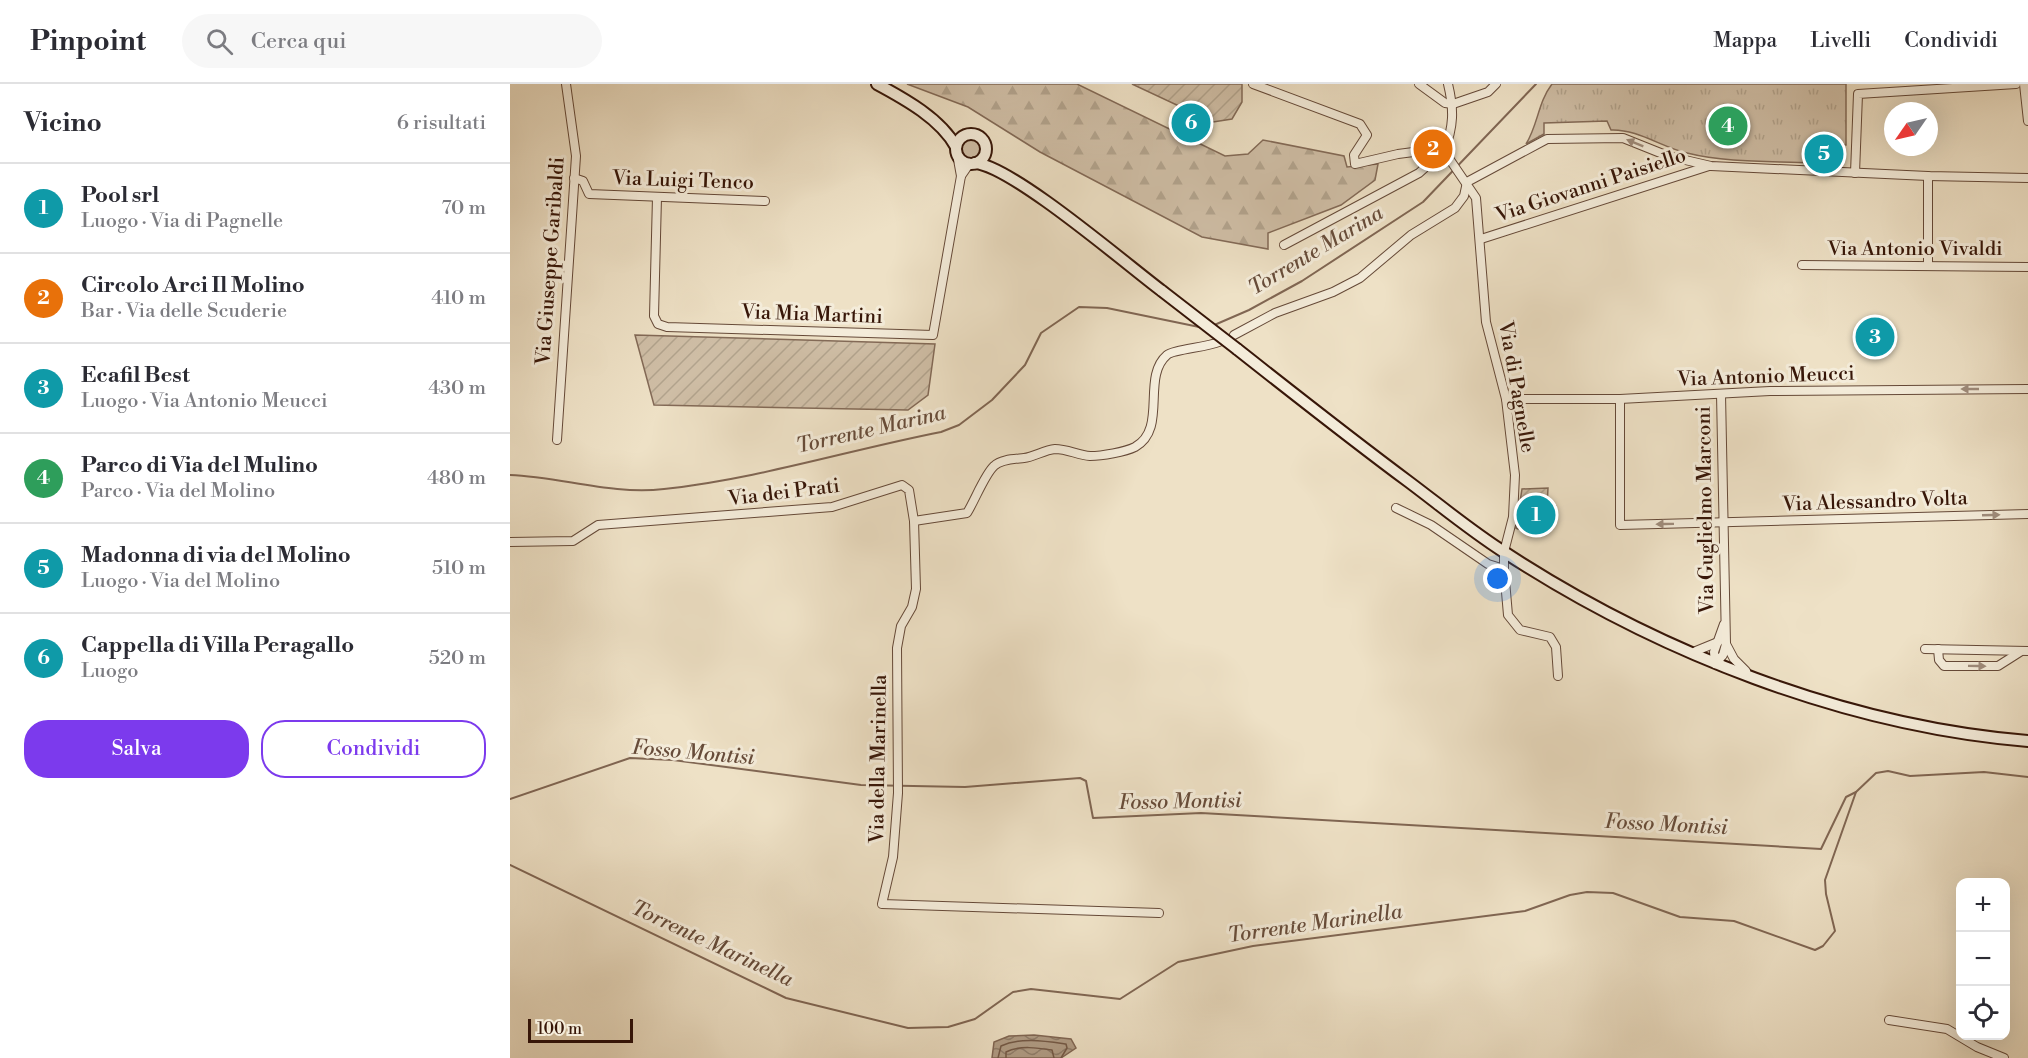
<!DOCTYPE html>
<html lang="it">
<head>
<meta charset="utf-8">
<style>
	:root { --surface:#fff; --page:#f7f7f7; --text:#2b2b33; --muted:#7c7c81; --line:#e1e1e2; --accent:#7c3aed }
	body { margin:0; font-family:"Libre Bodoni",serif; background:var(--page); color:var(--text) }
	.controls { position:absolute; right:18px; bottom:18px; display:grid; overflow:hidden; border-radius:12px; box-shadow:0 6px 24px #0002 }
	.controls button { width:54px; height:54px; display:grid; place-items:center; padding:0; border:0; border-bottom:2px solid var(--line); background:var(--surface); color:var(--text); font:30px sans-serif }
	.compass { position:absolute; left:1374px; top:18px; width:54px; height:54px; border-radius:50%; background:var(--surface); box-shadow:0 6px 24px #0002; rotate:236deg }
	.scale { position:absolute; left:18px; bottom:15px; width:105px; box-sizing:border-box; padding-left:6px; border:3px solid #371608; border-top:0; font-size:16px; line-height:21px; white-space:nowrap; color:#371608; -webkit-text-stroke:4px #f4ecda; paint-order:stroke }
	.you { position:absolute; left:988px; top:495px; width:21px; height:21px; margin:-15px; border:4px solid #fff; border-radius:50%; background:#1a73e8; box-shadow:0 0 0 9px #1a73e833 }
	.badge { display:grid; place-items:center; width:39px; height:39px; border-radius:50%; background:var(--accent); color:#fff; font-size:20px; font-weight:700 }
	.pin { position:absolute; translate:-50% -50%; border:3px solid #fff; box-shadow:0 2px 6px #0006 }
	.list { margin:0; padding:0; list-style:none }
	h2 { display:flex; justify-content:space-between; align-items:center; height:78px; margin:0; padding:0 24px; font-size:26px }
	h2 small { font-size:20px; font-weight:400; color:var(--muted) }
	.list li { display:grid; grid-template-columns:39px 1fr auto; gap:18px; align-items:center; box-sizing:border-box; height:90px; padding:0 24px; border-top:2px solid var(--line) }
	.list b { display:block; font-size:22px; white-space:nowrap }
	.list p { margin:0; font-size:20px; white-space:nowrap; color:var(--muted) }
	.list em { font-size:20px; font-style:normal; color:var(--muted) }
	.actions { display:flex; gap:12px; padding:18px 24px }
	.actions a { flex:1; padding:14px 0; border:2px solid var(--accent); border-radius:24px; text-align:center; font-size:21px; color:var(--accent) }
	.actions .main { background:var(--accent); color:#fff }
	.icon { flex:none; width:33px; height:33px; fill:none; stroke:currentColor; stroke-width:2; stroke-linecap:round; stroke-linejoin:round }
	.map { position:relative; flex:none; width:1518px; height:974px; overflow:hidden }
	header { display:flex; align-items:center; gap:36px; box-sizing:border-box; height:84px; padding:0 30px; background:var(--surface); border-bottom:2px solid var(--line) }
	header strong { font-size:28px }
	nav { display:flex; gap:33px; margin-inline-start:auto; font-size:21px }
	.search { width:420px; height:54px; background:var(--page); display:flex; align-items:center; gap:15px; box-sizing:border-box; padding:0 21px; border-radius:33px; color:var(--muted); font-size:22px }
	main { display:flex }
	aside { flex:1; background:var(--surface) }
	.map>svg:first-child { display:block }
	.grass { fill:url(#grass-tufts); stroke:#836a57; stroke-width:1.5 }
	.forest { fill:url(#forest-firs); stroke:#836a57; stroke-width:1.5 }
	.garden { fill:url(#garden-furrows); stroke:#836a57; stroke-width:1.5 }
	.water { fill:url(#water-waves); stroke:#806653; stroke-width:1.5 }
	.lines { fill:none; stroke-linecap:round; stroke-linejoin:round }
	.shore { stroke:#745946; stroke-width:1.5 }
	.stream { stroke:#806653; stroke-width:2 }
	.minor-casing { stroke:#654938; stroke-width:10 }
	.secondary-casing { stroke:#371608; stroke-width:14 }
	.minor { stroke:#f4ecda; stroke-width:8 }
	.secondary { stroke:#f4ecda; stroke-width:10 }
	.secondary-bridge-casing { stroke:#371608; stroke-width:14; stroke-linecap:butt }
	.secondary-bridge { stroke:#f4ecda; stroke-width:10 }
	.oneway { fill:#9f8c7c }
	.labels { text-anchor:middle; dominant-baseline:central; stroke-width:6; stroke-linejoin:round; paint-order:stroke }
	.street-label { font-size:20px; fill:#371608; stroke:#f4ecda }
	.water-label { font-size:21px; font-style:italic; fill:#674c3a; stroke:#f4ecda }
</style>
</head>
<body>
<header>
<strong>Pinpoint</strong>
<div class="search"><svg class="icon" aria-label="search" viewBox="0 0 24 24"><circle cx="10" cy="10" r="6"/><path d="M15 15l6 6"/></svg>Cerca qui</div>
<nav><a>Mappa</a><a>Livelli</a><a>Condividi</a></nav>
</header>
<main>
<aside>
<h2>Vicino<small>6 risultati</small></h2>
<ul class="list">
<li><span class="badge" style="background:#0f9aa8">1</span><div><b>Pool srl</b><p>Luogo · Via di Pagnelle</p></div><em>70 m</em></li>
<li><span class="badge" style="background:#e8710a">2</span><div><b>Circolo Arci Il Molino</b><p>Bar · Via delle Scuderie</p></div><em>410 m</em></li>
<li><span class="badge" style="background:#0f9aa8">3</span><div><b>Ecafil Best</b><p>Luogo · Via Antonio Meucci</p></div><em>430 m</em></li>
<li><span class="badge" style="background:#2e9e5b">4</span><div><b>Parco di Via del Mulino</b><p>Parco · Via del Molino</p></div><em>480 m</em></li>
<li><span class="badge" style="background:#0f9aa8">5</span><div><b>Madonna di via del Molino</b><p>Luogo · Via del Molino</p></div><em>510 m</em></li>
<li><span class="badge" style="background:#0f9aa8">6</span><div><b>Cappella di Villa Peragallo</b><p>Luogo</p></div><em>520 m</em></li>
</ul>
<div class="actions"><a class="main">Salva</a><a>Condividi</a></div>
</aside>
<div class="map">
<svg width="1518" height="974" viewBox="0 0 1518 974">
	<defs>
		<pattern id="grass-tufts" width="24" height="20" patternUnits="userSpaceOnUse" patternTransform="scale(1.5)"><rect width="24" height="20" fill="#cfbea6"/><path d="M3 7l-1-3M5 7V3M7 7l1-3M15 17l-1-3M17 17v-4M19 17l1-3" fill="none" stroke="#b2a38d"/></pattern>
		<pattern id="forest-firs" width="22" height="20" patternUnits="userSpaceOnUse" patternTransform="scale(1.5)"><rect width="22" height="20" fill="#cfbea6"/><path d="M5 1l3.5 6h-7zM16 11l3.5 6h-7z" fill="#b2a38d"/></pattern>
		<pattern id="garden-furrows" width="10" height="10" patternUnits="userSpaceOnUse" patternTransform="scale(1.5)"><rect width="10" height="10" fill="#cfbea6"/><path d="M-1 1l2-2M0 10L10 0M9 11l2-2" fill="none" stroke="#b2a38d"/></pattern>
		<pattern id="water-waves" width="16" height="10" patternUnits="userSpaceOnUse" patternTransform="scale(1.5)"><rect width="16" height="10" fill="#b09c85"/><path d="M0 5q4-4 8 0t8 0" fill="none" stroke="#907e6b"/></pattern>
	</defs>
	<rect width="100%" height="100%" fill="#eee1c6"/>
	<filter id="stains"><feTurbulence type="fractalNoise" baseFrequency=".00333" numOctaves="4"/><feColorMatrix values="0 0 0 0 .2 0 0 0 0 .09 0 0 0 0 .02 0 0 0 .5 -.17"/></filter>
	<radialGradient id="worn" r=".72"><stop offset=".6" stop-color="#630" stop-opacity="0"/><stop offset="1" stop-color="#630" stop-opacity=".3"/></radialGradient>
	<!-- grass -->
	<g class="grass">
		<path d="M1042,0H1336V61L1303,59L1302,79C1261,77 1217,79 1177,69C1151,63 1128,45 1101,46L1097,37L1034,39V50L1016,60C1028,41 1028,18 1042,0Z"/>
		<circle cx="461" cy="64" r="11"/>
	</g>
	<!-- forest -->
	<path class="forest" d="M397,0H567L715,72L738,70L753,56L834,72L837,83L868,80L865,96L831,121L758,149V165L692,153L530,68L458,23Z"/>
	<!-- garden -->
	<g class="garden">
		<path d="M622,0H732V18L722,35L703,38Z"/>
		<path d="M125,251L425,260L418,311L398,326L144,321Z"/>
		<path d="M1038,404L1037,422H1046V429L1016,424L1010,429L1013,438L1008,445L1006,444L1012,405Z"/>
	</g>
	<!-- water -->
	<path class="water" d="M524,951L561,955L566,964L551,974H482L484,958L499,952Z"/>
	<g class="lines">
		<!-- shore -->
		<g class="shore">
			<path d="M488,974L491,962C510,953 535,957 556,960L557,964L551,974"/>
			<path d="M496,974V968C509,961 529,964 542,966L544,974"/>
		</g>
		<!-- stream -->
		<g class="stream">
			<path d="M702,242L739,226L792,197L913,118L1026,0"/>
			<path d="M0,391C52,393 101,411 154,405C247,395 339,366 431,348L449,341L482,316L515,281L531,249L569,223L597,224L694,244"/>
			<path d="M0,715L120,674L163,676L351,701L455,703L570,694L576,697L583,734L691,729L1311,765L1336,713L1346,708"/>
			<path d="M0,781L276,914L398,944L438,943L465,935L503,908L521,905L610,915L668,878L743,862L1015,827L1060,811L1077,808L1103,809L1170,833L1224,837L1305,866L1313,862L1325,847L1316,810L1315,796L1346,708L1366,689L1378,687L1400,692L1474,688L1518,693"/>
		</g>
		<defs>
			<g id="minor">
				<path d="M743,0L850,40L857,51L844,71L845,80L888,70L911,67L928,71"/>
				<path d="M909,0L935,19L943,20"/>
				<path d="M1514,0L1518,37"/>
				<path d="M943,20L978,8L986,0"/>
				<path d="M934,67L966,114L976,238L996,315L1005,391L1003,433L994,468V485L998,531L1010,546L1040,553L1046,563L1048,592"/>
				<path d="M934,67C944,43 944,25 938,0"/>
				<path d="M447,70L451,92"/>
				<path d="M1345,89L1348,10L1506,0"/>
				<path d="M64,94L73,97L79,110L255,117"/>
				<path d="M957,98L1037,55L1113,54L1158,72L1201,82L1418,92L1518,94"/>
				<path d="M147,113L144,232L148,240L157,243L423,251L451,92L460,79"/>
				<path d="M971,155L1199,82"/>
				<path d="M774,161L909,89L931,69"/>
				<path d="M1292,181L1518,183"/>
				<path d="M1418,182V92"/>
				<path d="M724,251L765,229L823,208L850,194L901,151L945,124L954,112L957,98"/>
				<path d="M1211,310L1216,560L1213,571L1205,580L1204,568L1214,540"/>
				<path d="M996,315H1110L1260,307L1518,305"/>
				<path d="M1110,315V441L1518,430"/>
				<path d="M47,356L66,72L56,0"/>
				<path d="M886,424L921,441L978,480L994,485"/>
				<path d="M404,437L457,429C465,416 475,390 484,382C491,375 505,375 514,374C524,373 534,366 545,365C557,365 568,371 580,372C592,372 615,368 625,363C658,345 631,293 657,271C662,266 697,263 709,258"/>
				<path d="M0,458L63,457L88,441L322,423L392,401L399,406L404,437L406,505L402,523L391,542L387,564L388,709L383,773L372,820L649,829"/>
				<path d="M1216,560L1224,575L1236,587"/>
				<path d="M1415,565L1518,567"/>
				<path d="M1428,565L1429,576L1434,582H1488L1510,568"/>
				<path d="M1186,567L1208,558"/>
				<path d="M1379,936L1437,945L1467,963L1494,974"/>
			</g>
			<g id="secondary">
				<path d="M367,0C395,15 431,35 446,63"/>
				<circle cx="461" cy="65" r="15"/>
				<path d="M465,79C502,82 616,180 652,207"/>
				<path d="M727,265C784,310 841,355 899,398C931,422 961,447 994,468C1147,568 1335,642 1518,657"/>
			</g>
		</defs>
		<!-- minor casing -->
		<use href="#minor" class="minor-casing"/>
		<!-- secondary casing -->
		<use href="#secondary" class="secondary-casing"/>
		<!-- minor -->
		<use href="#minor" class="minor"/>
		<!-- secondary -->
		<use href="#secondary" class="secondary"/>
		<defs>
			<path id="secondary-bridge" d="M652,207L727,265"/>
		</defs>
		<!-- secondary-bridge casing -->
		<use href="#secondary-bridge" class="secondary-bridge-casing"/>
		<!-- secondary-bridge -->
		<use href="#secondary-bridge" class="secondary-bridge"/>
	</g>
	<!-- one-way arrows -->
	<defs><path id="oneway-solid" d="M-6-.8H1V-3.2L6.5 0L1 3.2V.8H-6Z" transform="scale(1.5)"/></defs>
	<g class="oneway">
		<use href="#oneway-solid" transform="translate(1125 59) rotate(-158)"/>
		<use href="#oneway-solid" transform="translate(1460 305) rotate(180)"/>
		<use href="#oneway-solid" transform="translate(1481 431) rotate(-2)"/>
		<use href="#oneway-solid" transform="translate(1155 440) rotate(179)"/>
		<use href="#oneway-solid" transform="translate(1467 582) rotate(1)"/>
	</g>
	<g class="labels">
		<!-- street labels -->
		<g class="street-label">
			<text transform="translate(173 97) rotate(2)">Via Luigi Tenco</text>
			<text transform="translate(1081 102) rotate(-18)">Via Giovanni Paisiello</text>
			<text x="1405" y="165">Via Antonio Vivaldi</text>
			<text transform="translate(41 177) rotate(-86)">Via Giuseppe Garibaldi</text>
			<text transform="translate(302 231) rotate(2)">Via Mia Martini</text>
			<text transform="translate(1256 293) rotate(-2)">Via Antonio Meucci</text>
			<text transform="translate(1006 303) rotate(80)">Via di Pagnelle</text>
			<text transform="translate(274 409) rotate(-7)">Via dei Prati</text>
			<text transform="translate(1365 418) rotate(-2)">Via Alessandro Volta</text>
			<text transform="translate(1196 426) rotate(-91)">Via Guglielmo Marconi</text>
			<text transform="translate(369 675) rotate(-89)">Via della Marinella</text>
		</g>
		<!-- water labels -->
		<g class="water-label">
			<text transform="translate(806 167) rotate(-31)">Torrente Marina</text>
			<text transform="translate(361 346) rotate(-13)">Torrente Marina</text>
			<text transform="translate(183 669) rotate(5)">Fosso Montisi</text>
			<text transform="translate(670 718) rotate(-1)">Fosso Montisi</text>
			<text transform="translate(1156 741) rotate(3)">Fosso Montisi</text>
			<text transform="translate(805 840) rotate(-8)">Torrente Marinella</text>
			<text transform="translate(202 860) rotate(25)">Torrente Marinella</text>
		</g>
	</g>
	<rect width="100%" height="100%" filter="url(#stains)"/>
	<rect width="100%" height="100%" fill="url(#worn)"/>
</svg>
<div class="controls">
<button>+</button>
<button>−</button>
<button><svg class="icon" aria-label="locate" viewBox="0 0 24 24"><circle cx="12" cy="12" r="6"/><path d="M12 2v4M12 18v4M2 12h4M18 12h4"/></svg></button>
</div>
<svg class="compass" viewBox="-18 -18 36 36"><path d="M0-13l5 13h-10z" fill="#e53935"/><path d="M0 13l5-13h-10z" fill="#7c7c81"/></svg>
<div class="scale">100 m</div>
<div class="you"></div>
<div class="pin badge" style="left:1026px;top:431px;background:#0f9aa8">1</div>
<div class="pin badge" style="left:923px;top:65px;background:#e8710a">2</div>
<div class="pin badge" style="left:1365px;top:253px;background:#0f9aa8">3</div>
<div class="pin badge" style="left:1218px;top:42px;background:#2e9e5b">4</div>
<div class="pin badge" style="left:1314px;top:70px;background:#0f9aa8">5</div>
<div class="pin badge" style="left:681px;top:39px;background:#0f9aa8">6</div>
</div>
</main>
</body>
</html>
